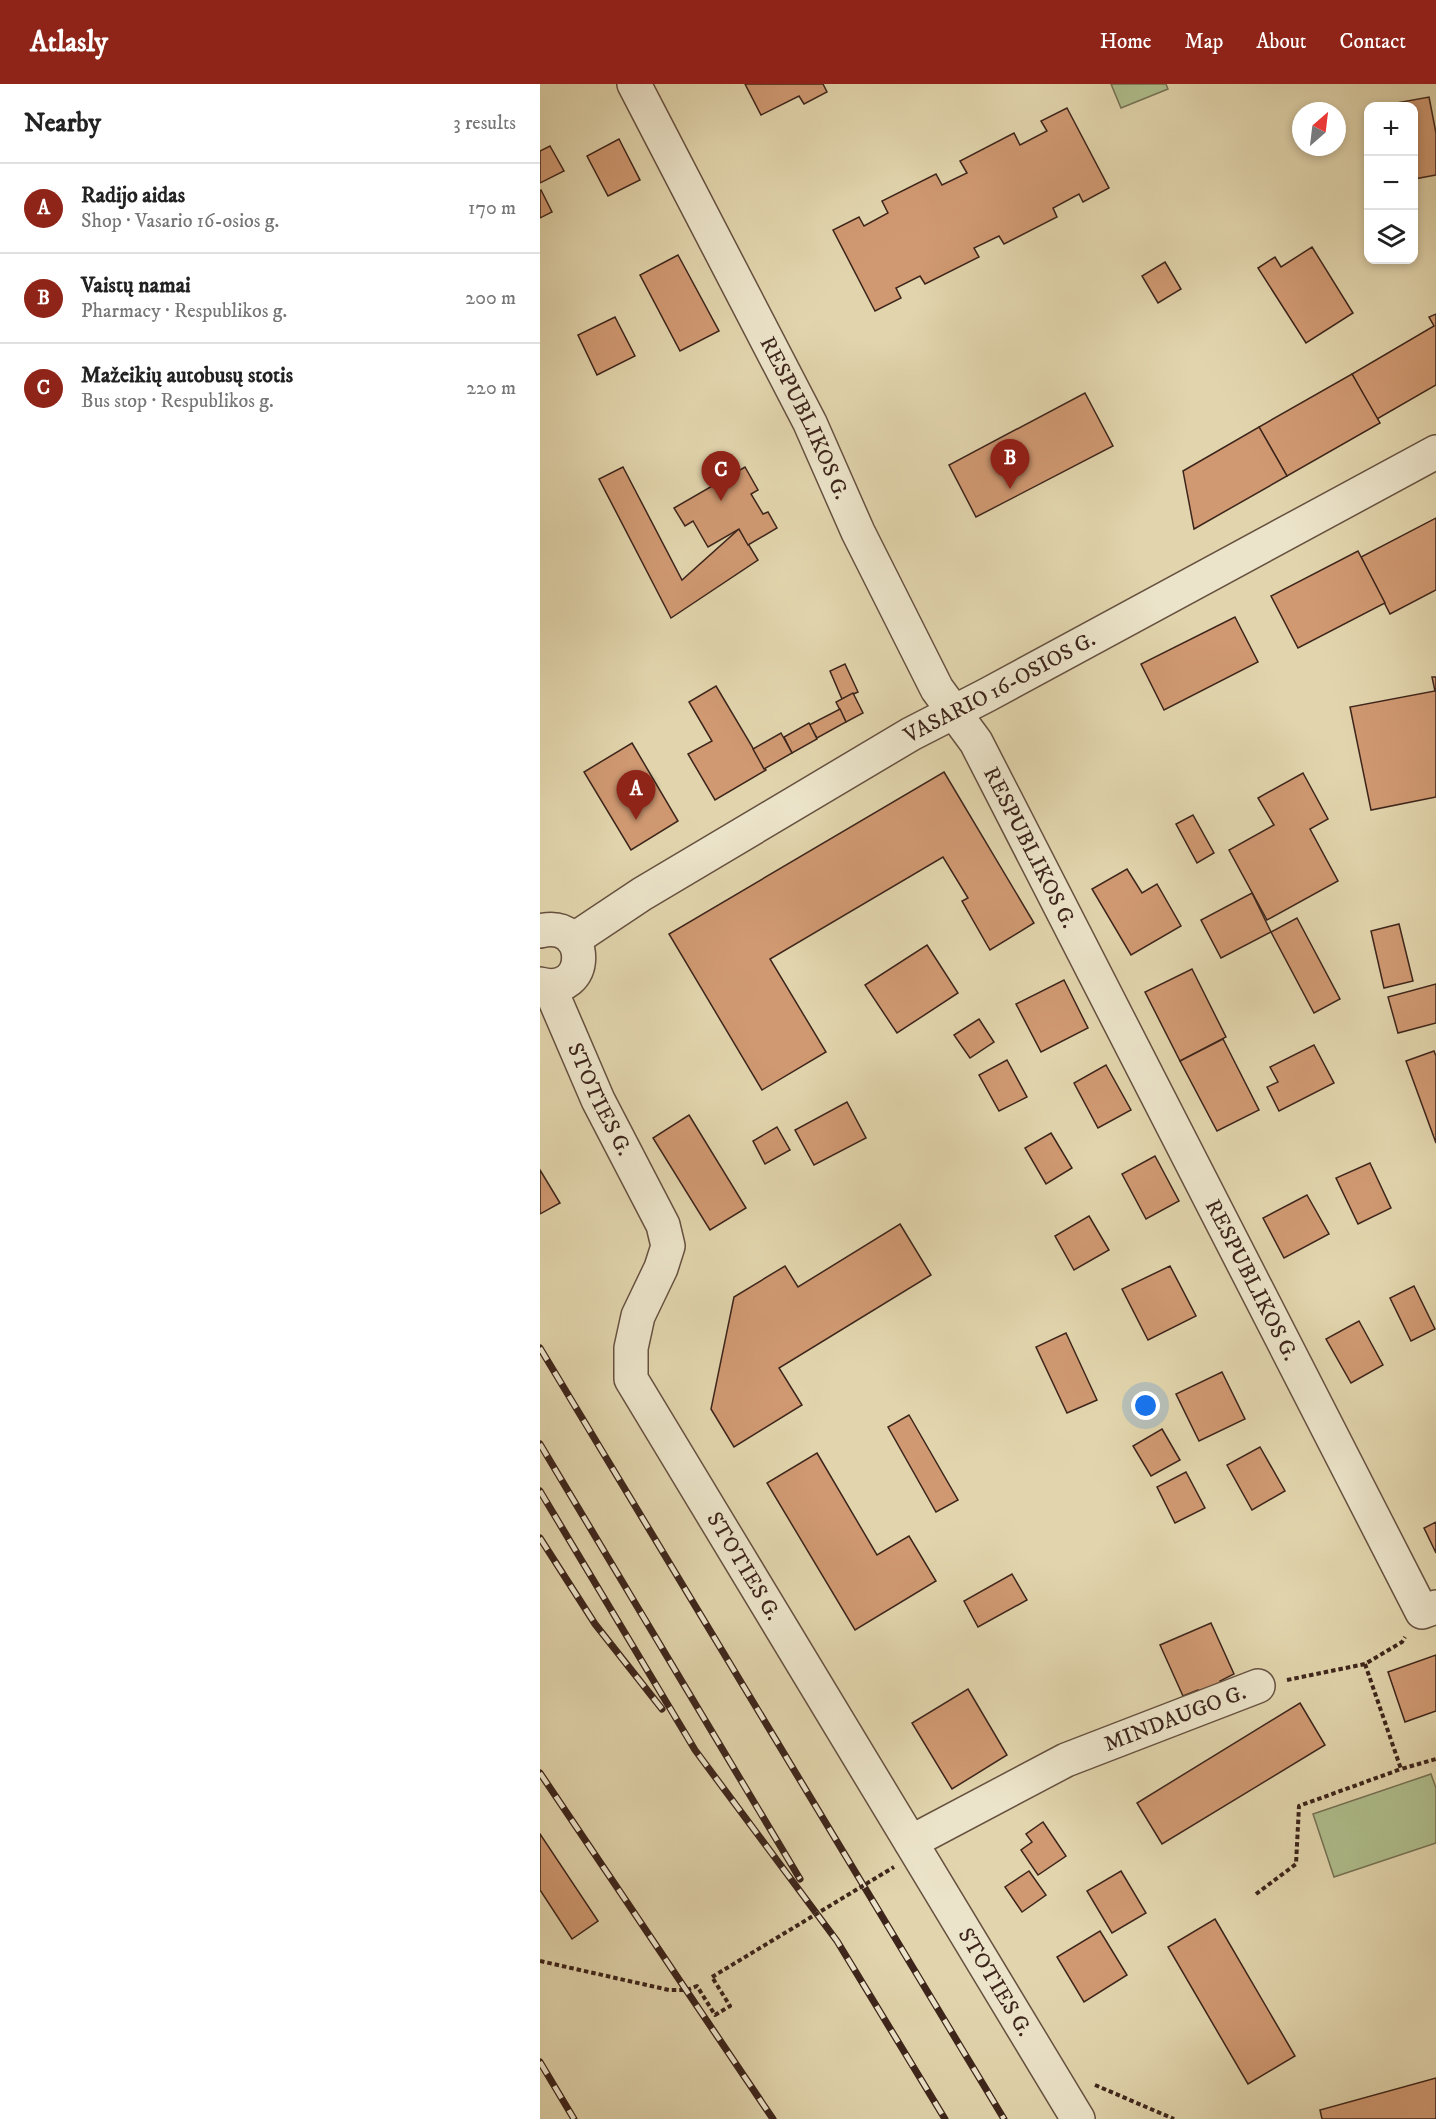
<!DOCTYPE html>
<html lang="en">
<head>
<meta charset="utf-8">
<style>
	:root { --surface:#fff; --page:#f6f6f6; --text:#222; --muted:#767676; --line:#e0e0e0; --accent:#8f2418 }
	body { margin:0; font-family:"IM FELL DW Pica",serif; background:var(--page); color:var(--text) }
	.controls { position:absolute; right:18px; top:18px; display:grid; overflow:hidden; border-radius:12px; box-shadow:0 3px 9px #0003 }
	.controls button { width:54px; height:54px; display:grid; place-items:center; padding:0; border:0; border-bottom:2px solid var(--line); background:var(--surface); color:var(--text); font:30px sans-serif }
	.compass { position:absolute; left:752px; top:18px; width:54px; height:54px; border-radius:50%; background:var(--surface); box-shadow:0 3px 9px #0003; rotate:28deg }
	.you { position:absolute; left:606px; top:1322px; width:21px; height:21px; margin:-15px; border:4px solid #fff; border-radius:50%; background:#1a73e8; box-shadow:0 0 0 9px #1a73e833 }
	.badge { display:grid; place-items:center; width:39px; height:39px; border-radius:50%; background:var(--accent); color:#fff; font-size:20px; font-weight:700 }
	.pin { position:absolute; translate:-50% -50px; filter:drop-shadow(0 2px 3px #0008) }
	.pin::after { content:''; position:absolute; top:32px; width:21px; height:18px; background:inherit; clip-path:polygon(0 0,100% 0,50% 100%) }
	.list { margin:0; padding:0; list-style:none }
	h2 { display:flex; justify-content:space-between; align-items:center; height:78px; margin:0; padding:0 24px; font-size:26px }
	h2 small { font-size:20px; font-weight:400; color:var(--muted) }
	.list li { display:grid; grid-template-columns:39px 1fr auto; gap:18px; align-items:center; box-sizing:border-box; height:90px; padding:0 24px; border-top:2px solid var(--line) }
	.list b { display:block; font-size:22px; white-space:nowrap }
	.list p { margin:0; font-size:20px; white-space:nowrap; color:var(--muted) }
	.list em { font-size:20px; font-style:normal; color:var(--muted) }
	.icon { flex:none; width:33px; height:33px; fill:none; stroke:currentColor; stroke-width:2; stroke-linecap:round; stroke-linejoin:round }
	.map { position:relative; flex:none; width:896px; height:2035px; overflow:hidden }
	header { display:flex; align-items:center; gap:36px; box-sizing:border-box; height:84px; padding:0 30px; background:var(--accent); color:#fff }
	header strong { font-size:28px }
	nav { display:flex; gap:33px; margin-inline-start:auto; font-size:21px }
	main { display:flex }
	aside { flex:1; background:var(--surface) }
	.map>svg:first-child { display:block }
	.pitch { fill:#afbe8d; stroke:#767254; stroke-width:1.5 }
	.building { fill:#d09972; stroke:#3d251b; stroke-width:1.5 }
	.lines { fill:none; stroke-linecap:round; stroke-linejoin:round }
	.minor-casing { stroke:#665140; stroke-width:36 }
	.path { stroke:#3d251b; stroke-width:4; stroke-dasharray:4.5 3; stroke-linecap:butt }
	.minor { stroke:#ece4ca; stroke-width:33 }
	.rail-casing { stroke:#3d251b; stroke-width:7 }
	.rail { stroke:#ece4ca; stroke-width:4.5; stroke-dasharray:14; stroke-linecap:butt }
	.path-bridge { stroke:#3d251b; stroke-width:4; stroke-dasharray:4.5 3; stroke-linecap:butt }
	.labels { text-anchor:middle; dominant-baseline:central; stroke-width:6; stroke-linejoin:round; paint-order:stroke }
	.street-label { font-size:22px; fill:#3d251b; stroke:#ece4ca }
</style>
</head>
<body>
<header>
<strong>Atlasly</strong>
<nav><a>Home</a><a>Map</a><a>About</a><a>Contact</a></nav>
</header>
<main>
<aside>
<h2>Nearby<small>3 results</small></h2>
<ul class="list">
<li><span class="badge">A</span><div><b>Radijo aidas</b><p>Shop · Vasario 16-osios g.</p></div><em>170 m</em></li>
<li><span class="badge">B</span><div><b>Vaistų namai</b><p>Pharmacy · Respublikos g.</p></div><em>200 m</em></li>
<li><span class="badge">C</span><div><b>Mažeikių autobusų stotis</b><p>Bus stop · Respublikos g.</p></div><em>220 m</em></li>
</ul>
</aside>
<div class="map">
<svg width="896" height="2035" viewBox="0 0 896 2035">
	<rect width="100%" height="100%" fill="#e2d5ad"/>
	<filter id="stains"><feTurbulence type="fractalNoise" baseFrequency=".00333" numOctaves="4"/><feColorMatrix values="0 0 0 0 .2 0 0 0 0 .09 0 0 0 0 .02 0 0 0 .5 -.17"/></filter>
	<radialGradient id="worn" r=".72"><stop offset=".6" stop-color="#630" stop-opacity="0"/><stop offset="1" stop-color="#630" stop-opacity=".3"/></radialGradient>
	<!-- pitch -->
	<g class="pitch">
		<path d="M571,0H626L628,5L581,24Z"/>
		<path d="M891,1690L896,1704V1759L794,1793L773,1730Z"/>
	</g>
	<!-- building -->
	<g class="building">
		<path d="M205,0H283L287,8L264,20L259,12L221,31Z"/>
		<path d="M889,13L896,49V91L874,95V22H840Z"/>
		<path d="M527,24L569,104L543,118L539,110L513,124L517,133L464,160L459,152L434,164L439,173L385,200L380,192L356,204L361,214L335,227L293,146L319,133L324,142L348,129L342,117L396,90L402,101L427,89L420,77L474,49L480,61L507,47L501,37Z"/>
		<path d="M79,55L100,96L68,112L47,72Z"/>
		<path d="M10,62L24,87L0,99V67Z"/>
		<path d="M1,106L12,128L0,134V107Z"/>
		<path d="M772,163L813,229L766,259L718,184L735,173L741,183Z"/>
		<path d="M138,171L179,247L140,267L100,191Z"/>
		<path d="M625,178L641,205L618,219L602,192Z"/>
		<path d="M896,230V301L837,335L812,290L894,242L889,233Z"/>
		<path d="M75,233L95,272L57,291L38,251Z"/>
		<path d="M812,290L840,339L747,392L719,343Z"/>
		<path d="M545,309L573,362L436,433L409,381Z"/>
		<path d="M719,343L747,392L654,445L643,387Z"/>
		<path d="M83,383L142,496L199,445L218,476L131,534L59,395Z"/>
		<path d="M205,383L218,406L211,410L223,430L228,428L237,444L208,461L199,445L168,463L153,437L145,442L134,424Z"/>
		<path d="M896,434V506L850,530L821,473Z"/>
		<path d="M818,467L845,519L758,564L731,512Z"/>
		<path d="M695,533L718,578L624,626L601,580Z"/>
		<path d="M305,580L318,608L302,615L290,587Z"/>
		<path d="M892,593H896V713L831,726L810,623L895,607Z"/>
		<path d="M176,602L226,686L175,716L148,670L172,657L149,618Z"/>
		<path d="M313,609L323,629L306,638L296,618Z"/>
		<path d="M300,625L306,638L277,654L269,641Z"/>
		<path d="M269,639L277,655L252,669L244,653Z"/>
		<path d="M241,649L252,669L224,685L213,665Z"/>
		<path d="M92,659L138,737L91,766L44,688Z"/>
		<path d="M404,688L494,839L450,866L422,817L428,814L403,773L230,875L286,968L222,1006L129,850Z"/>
		<path d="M763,689L788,735L770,745L798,797L727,836L689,766L734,741L718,714Z"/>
		<path d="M653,731L674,769L657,779L636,740Z"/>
		<path d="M587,785L602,809L617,800L641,842L591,871L552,805Z"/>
		<path d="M712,809L731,848L681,874L661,836Z"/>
		<path d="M757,834L800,915L774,929L731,848Z"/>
		<path d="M859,840L873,897L844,904L831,847Z"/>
		<path d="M387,861L418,909L357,949L325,901Z"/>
		<path d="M652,885L686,953L640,977L605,908Z"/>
		<path d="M524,896L548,944L501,968L476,920Z"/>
		<path d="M896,900V939L858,949L848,913Z"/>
		<path d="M439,935L454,958L430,974L414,951Z"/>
		<path d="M683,955L719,1026L677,1047L640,977Z"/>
		<path d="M774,961L794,999L739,1027L727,1003L738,998L730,983Z"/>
		<path d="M894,967L896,972V1059L866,977Z"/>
		<path d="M467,976L487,1013L459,1027L439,991Z"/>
		<path d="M566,981L591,1026L558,1044L534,999Z"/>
		<path d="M307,1018L326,1054L274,1081L255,1046Z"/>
		<path d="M149,1031L206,1124L170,1146L113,1054Z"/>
		<path d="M237,1043L250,1066L225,1080L213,1057Z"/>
		<path d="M511,1049L532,1084L506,1100L485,1064Z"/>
		<path d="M615,1072L639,1117L606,1135L582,1090Z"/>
		<path d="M830,1079L851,1124L818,1140L796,1094Z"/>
		<path d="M0,1086L20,1119L0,1130Z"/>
		<path d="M767,1111L789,1150L744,1174L723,1134Z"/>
		<path d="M549,1132L569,1166L534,1186L515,1152Z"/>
		<path d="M360,1140L391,1191L239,1284L262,1321L194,1363L171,1325L194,1213L245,1182L258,1203Z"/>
		<path d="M630,1182L656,1232L608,1256L582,1205Z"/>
		<path d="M874,1202L895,1245L871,1257L850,1214Z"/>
		<path d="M819,1237L843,1281L811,1299L786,1255Z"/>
		<path d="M526,1249L557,1316L527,1329L496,1263Z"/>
		<path d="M682,1288L705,1335L659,1357L636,1310Z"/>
		<path d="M369,1331L418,1416L396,1428L348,1343Z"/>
		<path d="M622,1345L640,1376L611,1392L593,1362Z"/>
		<path d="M720,1363L745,1407L712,1426L687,1381Z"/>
		<path d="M277,1369L337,1471L369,1452L396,1497L315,1546L227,1399Z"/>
		<path d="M646,1388L665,1424L635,1439L617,1403Z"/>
		<path d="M896,1438V1469L884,1444Z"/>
		<path d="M472,1490L487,1516L438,1543L424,1517Z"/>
		<path d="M671,1539L694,1590L680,1597L682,1601L660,1610L658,1606L643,1612L620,1561Z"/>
		<path d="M896,1571V1627L865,1638L848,1588Z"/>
		<path d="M428,1605L467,1671L412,1705L372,1639Z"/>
		<path d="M760,1619L785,1661L622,1760L597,1719Z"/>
		<path d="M503,1738L526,1772L498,1791L481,1766L492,1758L486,1750Z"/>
		<path d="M0,1750L58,1837L32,1855L0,1806Z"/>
		<path d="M489,1787L506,1811L482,1828L465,1803Z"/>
		<path d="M581,1787L606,1829L572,1849L547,1807Z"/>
		<path d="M675,1835L755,1972L708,2000L628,1863Z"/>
		<path d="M560,1847L587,1891L544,1918L517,1873Z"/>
		<path d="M896,1994V2035H782L780,2026Z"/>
	</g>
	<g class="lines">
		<defs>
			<g id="minor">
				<path id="s1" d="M94,0L270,339L318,448L397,605L436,658L882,1528L896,1523"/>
				<path d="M0,847C52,834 51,914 0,900"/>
				<path id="s2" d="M33,856L102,810L371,650L447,611L896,368"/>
				<path id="s3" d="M9,902L58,1016L123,1141L128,1162L121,1184L98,1232L91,1264V1295L538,2035"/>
				<path id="s4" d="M371,1758L526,1676L718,1602"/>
			</g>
		</defs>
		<!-- minor casing -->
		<use href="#minor" class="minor-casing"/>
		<!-- path -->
		<g class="path">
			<path d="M825,1580L861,1685L896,1675"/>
			<path d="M747,1596L825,1580L862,1558L865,1553"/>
			<path d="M716,1810L756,1780L759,1722L861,1685"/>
			<path d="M0,1877L129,1906H147L157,1902L175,1931L190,1922L172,1893"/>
			<path d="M555,2001L634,2035"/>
		</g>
		<!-- minor -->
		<use href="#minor" class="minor"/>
		<defs>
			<g id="rail">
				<path d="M0,1264L464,2035"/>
				<path d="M0,1360L260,1795"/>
				<path d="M0,1407L155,1666L297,1857L405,2035"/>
				<path d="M0,1454L55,1540L122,1625"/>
				<path d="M0,1689L233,2035"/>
				<path d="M0,1978L34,2035"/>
			</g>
		</defs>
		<!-- rail casing -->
		<use href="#rail" class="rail-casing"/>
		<!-- rail -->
		<use href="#rail" class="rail"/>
		<!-- path-bridge -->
		<path class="path-bridge" d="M172,1893L354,1783"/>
	</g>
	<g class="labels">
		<!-- street labels -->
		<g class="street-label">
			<text stroke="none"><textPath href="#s1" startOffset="375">RESPUBLIKOS G.</textPath></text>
			<text stroke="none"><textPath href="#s2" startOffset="496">VASARIO 16-OSIOS G.</textPath></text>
			<text stroke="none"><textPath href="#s1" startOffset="861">RESPUBLIKOS G.</textPath></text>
			<text stroke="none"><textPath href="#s3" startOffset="124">STOTIES G.</textPath></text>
			<text stroke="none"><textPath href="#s1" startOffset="1347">RESPUBLIKOS G.</textPath></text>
			<text stroke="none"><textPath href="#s3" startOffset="645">STOTIES G.</textPath></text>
			<text stroke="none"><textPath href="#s4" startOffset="292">MINDAUGO G.</textPath></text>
			<text stroke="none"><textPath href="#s3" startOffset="1131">STOTIES G.</textPath></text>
		</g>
	</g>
	<rect width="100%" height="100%" filter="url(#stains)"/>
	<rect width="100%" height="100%" fill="url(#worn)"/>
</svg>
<div class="controls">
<button>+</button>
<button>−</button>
<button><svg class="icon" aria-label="layers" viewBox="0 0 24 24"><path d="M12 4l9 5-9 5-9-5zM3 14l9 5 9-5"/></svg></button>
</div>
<svg class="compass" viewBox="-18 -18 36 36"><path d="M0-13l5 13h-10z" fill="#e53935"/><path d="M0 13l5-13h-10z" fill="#767676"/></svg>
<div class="you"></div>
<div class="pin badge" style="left:96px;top:736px">A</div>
<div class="pin badge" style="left:470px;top:405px">B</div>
<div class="pin badge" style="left:181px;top:417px">C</div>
</div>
</main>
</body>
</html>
